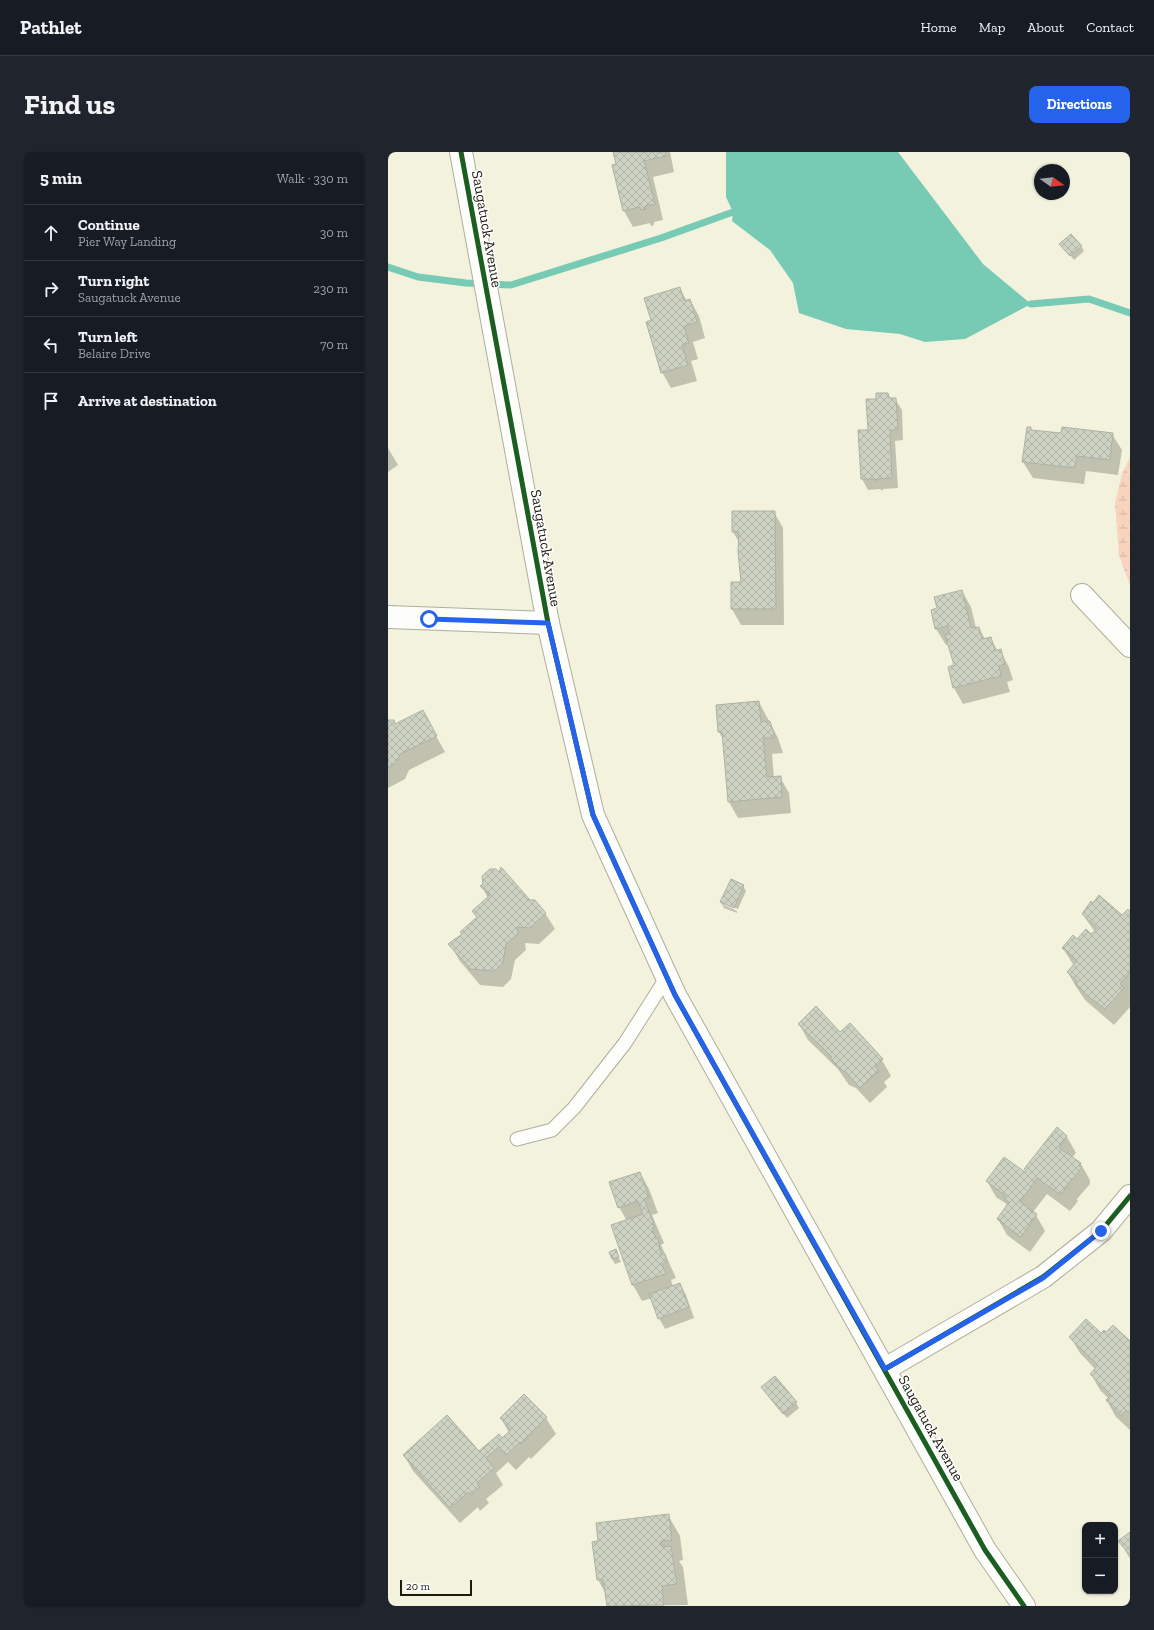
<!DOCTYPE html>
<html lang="en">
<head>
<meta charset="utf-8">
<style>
	:root { --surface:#171b24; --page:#20242c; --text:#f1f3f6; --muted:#9ea1a6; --line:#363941; --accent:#2563eb }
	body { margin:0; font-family:"Zilla Slab",serif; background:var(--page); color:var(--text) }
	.controls { position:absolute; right:12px; bottom:12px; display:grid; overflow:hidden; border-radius:8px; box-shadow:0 1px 3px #0004 }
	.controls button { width:36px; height:36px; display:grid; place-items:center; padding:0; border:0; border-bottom:1px solid var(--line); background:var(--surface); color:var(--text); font:20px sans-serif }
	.compass { position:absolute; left:646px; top:12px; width:36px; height:36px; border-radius:50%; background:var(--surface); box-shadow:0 1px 3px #0004; rotate:105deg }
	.scale { position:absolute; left:12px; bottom:10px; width:72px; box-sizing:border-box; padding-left:4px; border:2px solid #1c1b0e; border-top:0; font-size:11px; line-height:14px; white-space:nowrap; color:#1c1b0e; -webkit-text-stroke:3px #fff; paint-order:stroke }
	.stop { position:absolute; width:12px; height:12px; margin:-9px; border:3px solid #2563eb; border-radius:50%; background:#fff }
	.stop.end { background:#2563eb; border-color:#fff; box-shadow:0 1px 4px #0008 }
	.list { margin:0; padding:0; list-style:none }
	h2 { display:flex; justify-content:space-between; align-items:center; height:52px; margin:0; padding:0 16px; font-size:17px }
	h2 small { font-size:13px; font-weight:400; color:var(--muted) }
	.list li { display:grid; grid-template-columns:26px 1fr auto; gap:12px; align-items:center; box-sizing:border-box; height:56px; padding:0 16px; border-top:1px solid var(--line) }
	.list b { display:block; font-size:15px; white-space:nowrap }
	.list p { margin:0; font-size:13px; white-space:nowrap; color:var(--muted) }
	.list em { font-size:13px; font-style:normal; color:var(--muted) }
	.icon { flex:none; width:22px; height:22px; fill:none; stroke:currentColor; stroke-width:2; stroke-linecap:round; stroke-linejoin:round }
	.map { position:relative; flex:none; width:742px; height:1454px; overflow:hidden; border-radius:8px }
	header { display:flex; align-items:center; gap:24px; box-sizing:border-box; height:56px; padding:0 20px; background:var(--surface); border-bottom:1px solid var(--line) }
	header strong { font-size:19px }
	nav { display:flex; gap:22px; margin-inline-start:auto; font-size:14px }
	.intro { display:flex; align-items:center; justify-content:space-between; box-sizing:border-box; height:96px; padding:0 24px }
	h1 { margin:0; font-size:28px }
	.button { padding:10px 18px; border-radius:8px; background:var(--accent); color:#fff; font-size:14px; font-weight:700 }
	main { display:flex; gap:24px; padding:0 24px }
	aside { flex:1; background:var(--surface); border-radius:8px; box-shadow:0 1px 3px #0004 }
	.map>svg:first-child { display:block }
	.wetland { fill:url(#wetland-marsh) }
	.water { fill:#77cab4 }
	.shadow { fill:#0003 }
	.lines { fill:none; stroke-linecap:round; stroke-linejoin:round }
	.stream { stroke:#77cab4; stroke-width:7 }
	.building { fill:url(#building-cross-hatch); stroke:#adb2a3 }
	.lane-casing { stroke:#aeae9e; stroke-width:15 }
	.street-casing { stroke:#aeae9e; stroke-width:24 }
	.secondary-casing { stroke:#aeae9e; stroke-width:24 }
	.lane { stroke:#fdfdfa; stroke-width:13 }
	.street { stroke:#fdfdfa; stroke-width:22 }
	.secondary { stroke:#fdfdfa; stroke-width:22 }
	.cycleway-casing { stroke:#fff; stroke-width:8 }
	.cycleway { stroke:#1b5e20; stroke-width:5 }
	.route { stroke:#2563eb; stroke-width:5 }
	.labels { text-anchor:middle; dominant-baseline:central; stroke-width:3; stroke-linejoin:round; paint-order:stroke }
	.street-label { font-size:15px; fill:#1c1b0e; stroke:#fff }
</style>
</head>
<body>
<header>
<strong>Pathlet</strong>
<nav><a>Home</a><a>Map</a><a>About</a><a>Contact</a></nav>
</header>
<div class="intro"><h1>Find us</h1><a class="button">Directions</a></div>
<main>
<aside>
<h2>5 min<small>Walk · 330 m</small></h2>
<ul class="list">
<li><svg class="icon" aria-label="ahead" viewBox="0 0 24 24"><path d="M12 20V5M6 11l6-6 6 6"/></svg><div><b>Continue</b><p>Pier Way Landing</p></div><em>30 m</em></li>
<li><svg class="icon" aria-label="right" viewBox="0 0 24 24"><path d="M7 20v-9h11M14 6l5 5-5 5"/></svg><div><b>Turn right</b><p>Saugatuck Avenue</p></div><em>230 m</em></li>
<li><svg class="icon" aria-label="left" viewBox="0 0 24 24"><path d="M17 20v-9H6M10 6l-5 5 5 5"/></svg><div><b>Turn left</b><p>Belaire Drive</p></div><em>70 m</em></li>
<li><svg class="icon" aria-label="arrive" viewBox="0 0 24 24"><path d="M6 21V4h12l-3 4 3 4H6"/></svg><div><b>Arrive at destination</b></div></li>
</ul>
</aside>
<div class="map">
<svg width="742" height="1454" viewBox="0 0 742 1454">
	<defs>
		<pattern id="wetland-marsh" width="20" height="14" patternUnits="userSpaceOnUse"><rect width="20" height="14" fill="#f8d4bf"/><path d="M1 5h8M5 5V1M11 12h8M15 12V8" fill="none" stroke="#d4b5a3"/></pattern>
		<pattern id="building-cross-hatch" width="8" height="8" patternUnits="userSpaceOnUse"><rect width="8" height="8" fill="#cdd2c3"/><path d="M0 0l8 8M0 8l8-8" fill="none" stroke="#afb4a6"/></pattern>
	</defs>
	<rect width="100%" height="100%" fill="#f2f2dd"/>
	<!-- wetland -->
	<path class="wetland" d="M742,305V434L731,403L727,351L734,322Z"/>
	<!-- water -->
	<path class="water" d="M338,0H510L595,112L643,152L577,187L537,190L512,182L458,177L411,161L405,131L382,98L344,69L345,60L338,45Z"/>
	<!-- shadow -->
	<g class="shadow">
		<path d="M226,0H282L286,20L265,25L275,68L266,70V73L263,74L262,71L245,75L236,59L225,14L229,13Z"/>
		<path d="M673,92L693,94L696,99L686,108Z"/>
		<path d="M292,137L299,149L302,148L311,164L317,186L305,190L310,207L303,209L309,229L283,236L274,220Z"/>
		<path d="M500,242L503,247H507L514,258L515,288L507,289L510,336L495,337V339L492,337L480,338L474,327L481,279L489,248Z"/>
		<path d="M642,276L644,279L674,283L724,282L734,298L730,323L698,319L696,332L645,326L635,310Z"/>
		<path d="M0,296L10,313L0,320Z"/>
		<path d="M345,360H386L395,376L396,473H353L344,457V431H354L352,392L345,380Z"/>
		<path d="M574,439L583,455L588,476H591L597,487L602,486L610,499H612L621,515L625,528L619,530L622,540L575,552L566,536L561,516L567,514L561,492L558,493L548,477L544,459L551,457Z"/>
		<path d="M371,550L390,586L395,601L384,602L386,626L392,625L401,641L403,661L350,666L341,650L335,587L331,580L329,554Z"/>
		<path d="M0,569L7,573L43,575L57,600L21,618L17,627L0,636V639Z"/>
		<path d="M355,734L358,739L350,757L336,751V753L349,759V761L336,756L333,750Z"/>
		<path d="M94,735L142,749L157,761L167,777L151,792L137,791L138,798L127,808L123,827L115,835L92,833L71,808L62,792L74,782L89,766L85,759L100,746Z"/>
		<path d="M742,760V855L726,873L697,848L689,836L680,821L686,814L675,796L690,788L703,784L707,780L695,763L734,764Z"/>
		<path d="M411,872L452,882L494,908L503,924L496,930L499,935L482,951L468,936L461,933L450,917L420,888Z"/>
		<path d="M670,977L679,985L688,1001L684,1006L693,1012L702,1028V1032L689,1047L690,1049L682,1059L659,1042L645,1060L648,1063L657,1079L642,1100L619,1083L610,1067L620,1053L608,1045L599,1029L637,1022L638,1020L637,1017Z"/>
		<path d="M252,1021L261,1037L270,1061L264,1063L276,1091L273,1093L288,1126L283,1128L285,1135L292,1132L298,1143L306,1166L277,1177L271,1166L264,1146L254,1149L245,1133L224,1073L239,1069L231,1055Z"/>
		<path d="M230,1104L233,1110L227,1112L224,1107Z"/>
		<path d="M713,1183L742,1191V1278L728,1265L719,1249L721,1247L712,1238L703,1222L707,1217L692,1201L682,1185Z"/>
		<path d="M374,1236L408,1251L411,1256L399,1266Z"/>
		<path d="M136,1244L158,1266L168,1282L143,1307L141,1305L128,1318L120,1310L108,1321L115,1333L98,1347L101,1351L92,1359L90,1355L72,1371L25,1319L16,1303L91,1301L121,1281L113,1266Z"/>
		<path d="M280,1363L292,1384L295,1408L291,1409L295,1415L300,1453L220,1454L218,1442L210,1428L211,1390Z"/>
		<path d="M742,1382V1407L732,1390Z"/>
	</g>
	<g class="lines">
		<!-- stream -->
		<g class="stream">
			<path d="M0,115L30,125L78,131L123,133L273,86L345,60"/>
			<path d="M643,152L701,147L742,161"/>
		</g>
	</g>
	<!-- building -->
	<g class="building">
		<path d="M225,0H277L278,4L256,9L267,52L257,54L258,57L253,58L252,55L235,59L224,13L228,12Z"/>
		<path d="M683,82L694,94L682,104L671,92Z"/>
		<path d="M292,135L296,149L302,147L309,170L296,174L301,191L294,193L300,213L273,221L258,170L263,168L256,146Z"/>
		<path d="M488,241H500L501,246H508L510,278H502L504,326L490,327V328H486V327H473L470,278H480L478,247H488Z"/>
		<path d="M639,275H643V278L673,281L674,275L725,281L722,308L689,304L687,316L634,310Z"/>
		<path d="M344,359H387L388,457H343V430H353L350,400L351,380H344Z"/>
		<path d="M574,438L583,476L591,475L594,487L603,485L607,499L613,497L617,512L611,514L613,524L565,536L560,515L566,513L557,483L562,482L560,474L547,477L543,458L549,456L546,445Z"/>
		<path d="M371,549L373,570L382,569L387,586H375L379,625L393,624L394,645L340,650L334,580H330L328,553Z"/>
		<path d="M35,558L49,584L12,602L8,611L0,616V568H6L7,572Z"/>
		<path d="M113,715L142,748H147L158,761L142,776L129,775L130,782L118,792L115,811L106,819L81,817V815L60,792L74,782L72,780L89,765L84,759L102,743L92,734L95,732L94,724L102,717H108L111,720Z"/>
		<path d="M343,727L356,733L346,756L332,750Z"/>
		<path d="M711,743L734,763L740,757L742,759V820L732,832L736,836L717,857L700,844L687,832L689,829L679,820L689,809L674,796L685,783L689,787L698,777L703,782L709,776L694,762L703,749L705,751Z"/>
		<path d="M428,854L452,880L462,871L495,907L487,915L491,919L472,936L458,920L451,917L442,906L444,905L410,872Z"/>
		<path d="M669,975L679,984L671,996L693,1011L691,1014L694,1015L685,1027L684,1026L673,1043L649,1026L632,1050L649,1062L633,1085L609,1067L621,1050L616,1046L618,1044L598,1029L616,1005L637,1020L638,1019L636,1017Z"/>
		<path d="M252,1020L261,1045L256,1047L267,1075L264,1076L268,1087L270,1086L273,1103L277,1102L279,1110L274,1112L278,1122L244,1133L223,1073L255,1062L250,1049L230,1056L221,1030Z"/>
		<path d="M228,1097L231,1105L224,1107L221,1100Z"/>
		<path d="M292,1131L301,1155L270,1167L261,1142Z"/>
		<path d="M698,1167L713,1181L716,1178L718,1180L725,1173L742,1189V1258L740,1260L738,1258L733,1264L718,1248L723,1243L702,1222L710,1213L681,1185Z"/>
		<path d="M387,1224L409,1250L395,1262L373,1235Z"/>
		<path d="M136,1242L159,1265L133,1292L132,1290L118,1303L111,1295L98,1306L106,1316L89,1331L92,1335L83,1343L80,1340L62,1356L15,1303L59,1263L91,1299L111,1282L114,1286L123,1278L112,1266Z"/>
		<path d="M281,1362L284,1388L273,1389L274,1395L283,1394L289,1432L274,1434L276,1453L219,1454L215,1427L209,1428L204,1390L210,1389L208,1371Z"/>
		<path d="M742,1380V1403L730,1389Z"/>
	</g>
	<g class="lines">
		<defs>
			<path id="lane" d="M129,987L164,978L186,956L237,891L279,825"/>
			<g id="street">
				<path d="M694,443L742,494"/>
				<path d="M0,465L160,471"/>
				<path d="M497,1217L655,1125L713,1079L742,1044"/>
			</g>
			<path id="secondary" d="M73,0L160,471L205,663L287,843L597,1398L636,1454"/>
		</defs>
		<!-- lane casing -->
		<use href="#lane" class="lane-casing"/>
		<!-- street casing -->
		<use href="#street" class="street-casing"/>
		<!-- secondary casing -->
		<use href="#secondary" class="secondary-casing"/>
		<!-- lane -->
		<use href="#lane" class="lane"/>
		<!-- street -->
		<use href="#street" class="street"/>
		<!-- secondary -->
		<use href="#secondary" class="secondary"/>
		<defs>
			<g id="cycleway">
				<path d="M73,0L160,471L205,663L287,843L597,1398L636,1454"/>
				<path d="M497,1217L655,1125L713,1079L742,1044"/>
			</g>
		</defs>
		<!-- cycleway casing -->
		<use href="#cycleway" class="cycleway-casing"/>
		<!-- cycleway -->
		<use href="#cycleway" class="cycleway"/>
	</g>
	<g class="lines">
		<!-- route -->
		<path class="route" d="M41,467L160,471L205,663L287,843L497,1217L655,1126L713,1079"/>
	</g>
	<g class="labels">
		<!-- street labels -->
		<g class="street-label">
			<text transform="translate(99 77) rotate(80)">Saugatuck Avenue</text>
			<text transform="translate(158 396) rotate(80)">Saugatuck Avenue</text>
			<text transform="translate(543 1276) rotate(61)">Saugatuck Avenue</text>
		</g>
	</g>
</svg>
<div class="controls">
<button>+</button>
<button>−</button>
</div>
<svg class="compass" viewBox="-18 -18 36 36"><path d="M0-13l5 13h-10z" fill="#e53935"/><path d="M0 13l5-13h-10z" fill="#9ea1a6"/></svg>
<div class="scale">20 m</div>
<div class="stop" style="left:41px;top:467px"></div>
<div class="stop end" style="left:713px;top:1079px"></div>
</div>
</main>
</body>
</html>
